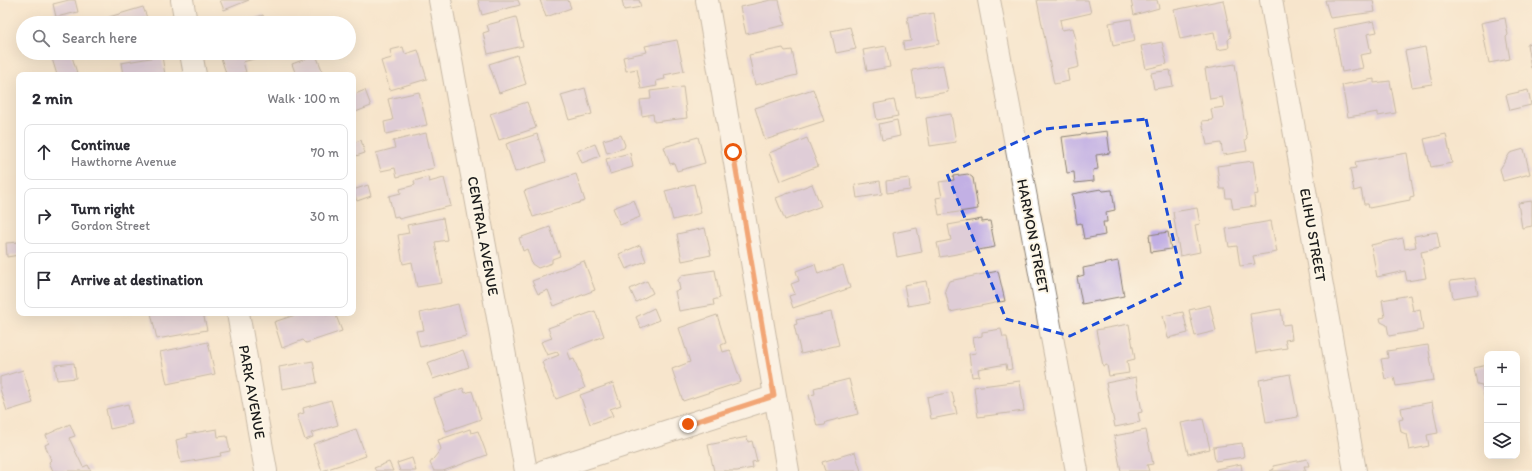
<!DOCTYPE html>
<html lang="en">
<head>
<meta charset="utf-8">
<style>
	:root { --surface:#fff; --page:#f2f2f3; --text:#2b2b33; --muted:#7c7c81; --line:#e1e1e2 }
	body { margin:0; font-family:Itim,sans-serif; background:var(--page); color:var(--text) }
	.controls { position:absolute; right:12px; bottom:12px; display:grid; overflow:hidden; border-radius:8px; box-shadow:0 4px 16px #0002 }
	.controls button { width:36px; height:36px; display:grid; place-items:center; padding:0; border:0; border-bottom:1px solid var(--line); background:var(--surface); color:var(--text); font:20px sans-serif }
	.stop { position:absolute; width:12px; height:12px; margin:-9px; border:3px solid #ea580c; border-radius:50%; background:#fff }
	.stop.end { background:#ea580c; border-color:#fff; box-shadow:0 1px 4px #0008 }
	.list { margin:0; padding:0; list-style:none }
	h2 { display:flex; justify-content:space-between; align-items:center; height:52px; margin:0; padding:0 16px; font-size:17px }
	h2 small { font-size:13px; font-weight:400; color:var(--muted) }
	.list li { display:grid; grid-template-columns:26px 1fr auto; gap:12px; align-items:center; box-sizing:border-box; height:56px; margin:0 8px 8px; padding:0 8px; border:1px solid var(--line); border-radius:8px }
	.list b { display:block; font-size:15px; white-space:nowrap }
	.list p { margin:0; font-size:13px; white-space:nowrap; color:var(--muted) }
	.list em { font-size:13px; font-style:normal; color:var(--muted) }
	.icon { flex:none; width:22px; height:22px; fill:none; stroke:currentColor; stroke-width:2; stroke-linecap:round; stroke-linejoin:round }
	.map { position:relative; flex:none; width:1532px; height:471px; overflow:hidden }
	.search { position:absolute; background:var(--surface); box-shadow:0 4px 16px #0002; left:16px; top:16px; width:340px; height:44px; display:flex; align-items:center; gap:10px; box-sizing:border-box; padding:0 14px; border-radius:22px; color:var(--muted); font-size:15px }
	.panel { position:absolute; background:var(--surface); box-shadow:0 4px 16px #0002; left:16px; top:72px; width:340px; height:244px; border-radius:8px }
	.map>svg:first-child { display:block }
	.building { fill:#c2b0e4 }
	.lines { fill:none; stroke-linecap:round; stroke-linejoin:round }
	.minor-casing { stroke:#8a8074; stroke-width:24 }
	.minor { stroke:#fff; stroke-width:22 }
	.route { stroke:#ea580c; stroke-width:5 }
	.marked { fill:none; stroke:#1d4ed8; stroke-width:3; stroke-dasharray:8 5; stroke-linejoin:round }
	.labels { text-anchor:middle; dominant-baseline:central; stroke-width:4; stroke-linejoin:round; paint-order:stroke }
	.street-label { font-size:15px; fill:#1c1c1c; stroke:#fcf5e5 }
</style>
</head>
<body>
<div class="map">
<svg width="1532" height="471" viewBox="0 0 1532 471">
	<rect width="100%" height="100%" fill="#fcf5e5"/>
	<filter id="ink" filterUnits="userSpaceOnUse"><feTurbulence type="fractalNoise" baseFrequency=".025" numOctaves="2"/><feDisplacementMap in="SourceGraphic" scale="8" xChannelSelector="R" yChannelSelector="G"/><feConvolveMatrix kernelMatrix="1 2 1 2 8 2 1 2 1" color-interpolation-filters="sRGB"/></filter>
	<filter id="wash" filterUnits="userSpaceOnUse"><feTurbulence type="fractalNoise" baseFrequency=".012" numOctaves="4" result="noise"/><feDisplacementMap in="SourceGraphic" scale="16" xChannelSelector="R" yChannelSelector="G"/><feGaussianBlur stdDeviation="0.9" result="paint"/><feColorMatrix in="noise" values="0 0 0 0 0 0 0 0 0 0 0 0 0 0 0 0 0 1.4 0 .05"/><feComposite in="paint" operator="in"/></filter>
	<g filter="url(#wash)">
		<rect width="100%" height="100%" fill="#f7e5cc"/>
		<g id="blocks">
			<!-- building -->
			<g class="building">
				<path d="M69,0H75L78,12L56,17L53,4Z"/>
				<path d="M220,0H249L224,10Z"/>
				<path d="M478,0H518L520,5L482,15Z"/>
				<path d="M540,0H568L571,8L546,17Z"/>
				<path d="M622,0H639L641,7L624,10Z"/>
				<path d="M771,0H779L785,25L746,34L740,7Z"/>
				<path d="M1037,0H1088L1091,13L1060,20L1062,30L1073,28L1076,40L1075,43L1079,67L1067,70L1069,81L1054,84Z"/>
				<path d="M1131,0H1157L1159,8L1134,15Z"/>
				<path d="M1223,0L1231,37L1228,40L1229,48L1217,50L1214,32L1180,39L1174,10Z"/>
				<path d="M1325,0H1373L1375,12L1330,18Z"/>
				<path d="M143,7L149,23H111L109,17Z"/>
				<path d="M934,13L939,44L904,50L903,42L911,41L907,17Z"/>
				<path d="M263,15L265,23H238Z"/>
				<path d="M516,17L523,46L488,54L483,33L489,31L487,25Z"/>
				<path d="M1505,18L1508,35L1506,37L1510,59L1489,63L1481,23Z"/>
				<path d="M1131,19L1135,41L1113,46L1109,23Z"/>
				<path d="M1374,21L1377,32L1367,34L1371,53L1360,55L1363,68L1342,72L1334,29Z"/>
				<path d="M850,27L856,49L836,53L831,31Z"/>
				<path d="M677,40L684,71L664,75L665,79L656,81L657,86L641,89L637,69L626,71L623,57L647,52L645,46Z"/>
				<path d="M1162,42L1167,64L1146,69L1141,46Z"/>
				<path d="M1532,43V68H1531L1527,44Z"/>
				<path d="M886,46L890,67L867,71L863,50Z"/>
				<path d="M403,47L405,54L418,50L427,79L390,90L381,61L392,58L390,50Z"/>
				<path d="M1425,47L1432,84L1412,87L1405,51Z"/>
				<path d="M783,48L785,51L792,50L797,75L755,85L749,55Z"/>
				<path d="M56,53H71L77,73L71,75H57L51,55Z"/>
				<path d="M223,53H255L257,58L243,62L246,72L237,75H230L226,73L221,58L224,57Z"/>
				<path d="M316,55L324,75H296L292,64Z"/>
				<path d="M517,55L526,84L499,93L489,64Z"/>
				<path d="M162,56L165,75H123L121,63Z"/>
				<path d="M1235,64L1247,138L1245,140L1247,151L1223,155L1221,143L1207,145L1202,121L1213,120L1211,109L1224,107L1222,97L1210,99L1205,69Z"/>
				<path d="M943,65L948,92L916,97L912,70Z"/>
				<path d="M1170,70L1173,86L1154,89L1151,73Z"/>
				<path d="M1374,79V83L1390,81L1396,113L1378,116V112L1348,117L1342,85Z"/>
				<path d="M683,87L687,118L654,122L653,114L642,116L640,100L651,99L650,91Z"/>
				<path d="M585,88L592,114L569,120L561,95Z"/>
				<path d="M813,89L824,121L765,140L755,108Z"/>
				<path d="M365,90L371,106L353,113V95Z"/>
				<path d="M1528,90L1531,105L1510,110L1506,95Z"/>
				<path d="M419,92L427,125L386,134L384,122L393,120L388,99Z"/>
				<path d="M894,100L898,116L877,120L874,104Z"/>
				<path d="M527,102L536,128L499,140L490,114Z"/>
				<path d="M951,114L956,142L930,146L926,118Z"/>
				<path d="M897,120L900,136L882,140L879,124Z"/>
				<path d="M1107,131L1110,153L1096,155L1098,169L1093,170L1094,181L1075,183L1074,172L1067,173L1062,137Z"/>
				<path d="M426,133L434,168L397,177L395,168L381,171L376,153L395,148L393,141Z"/>
				<path d="M537,134L546,162L515,172L506,144Z"/>
				<path d="M1446,134L1452,163L1431,167L1424,139Z"/>
				<path d="M621,135L625,145L624,148L607,153L603,140Z"/>
				<path d="M698,137L705,163L677,171L674,163L670,164L664,147Z"/>
				<path d="M807,138L818,166L780,181L769,153Z"/>
				<path d="M361,140L365,153L353,157V143Z"/>
				<path d="M595,144L600,156L582,163L577,151Z"/>
				<path d="M1524,149L1530,174L1503,181L1500,169L1510,153Z"/>
				<path d="M630,153L633,167L610,174L606,159Z"/>
				<path d="M1407,153L1414,196L1410,197V200L1369,208L1368,204H1364L1361,189L1354,191L1350,169L1356,168L1355,162Z"/>
				<path d="M1253,161L1258,194L1254,195L1255,206L1233,209L1231,198H1226L1225,189H1220L1217,166Z"/>
				<path d="M576,174L585,201L533,217L524,191Z"/>
				<path d="M968,174L973,178L978,209L939,215L936,198L942,197L939,182L954,180L953,176Z"/>
				<path d="M428,177L429,182L444,178L451,206L399,219L398,216L394,217L389,196L401,193L400,189L415,185L414,181Z"/>
				<path d="M909,178L910,190L887,193L886,181Z"/>
				<path d="M880,181L882,194L857,198L855,185Z"/>
				<path d="M694,184L701,213L673,220L665,191Z"/>
				<path d="M812,184L821,206L785,220L776,198Z"/>
				<path d="M368,185L371,196L357,201L353,190Z"/>
				<path d="M1101,189L1103,191L1112,190L1115,210L1106,212L1107,222H1103L1105,235L1084,239L1081,223L1077,224L1072,194Z"/>
				<path d="M634,200L640,217L620,225L613,208Z"/>
				<path d="M1532,201V226L1522,228L1518,203Z"/>
				<path d="M1197,208L1200,224L1195,225L1200,252L1180,256L1173,212Z"/>
				<path d="M443,218L447,240L435,242L442,283L417,287L412,262L403,264L398,235L409,233L407,225Z"/>
				<path d="M982,219V222L990,221L995,247L940,257L937,243L951,240L948,225Z"/>
				<path d="M1271,221L1277,252L1253,256L1255,264L1240,266L1237,246L1229,247L1226,229Z"/>
				<path d="M550,227L560,256L552,259V263L538,268L532,264L527,249L523,251L519,238Z"/>
				<path d="M705,228L711,255L682,261L677,234Z"/>
				<path d="M917,228L922,252L897,257L893,233Z"/>
				<path d="M1168,232L1171,249L1151,252L1149,235Z"/>
				<path d="M1437,232L1440,248L1421,252L1426,278L1407,281L1405,271L1377,277L1371,245L1403,238L1405,249L1416,247L1414,236Z"/>
				<path d="M19,242V255L7,257L6,243Z"/>
				<path d="M640,245L646,261L626,269L619,254Z"/>
				<path d="M584,261L595,290L554,306L548,290L538,294L532,281Z"/>
				<path d="M1118,261L1124,296L1082,304L1077,277L1084,275L1083,268Z"/>
				<path d="M815,264L818,274L843,265L850,288L793,308L789,296L795,294L791,284L799,281L796,271Z"/>
				<path d="M715,270L720,298L713,300L714,305L679,311L675,291L680,290L678,280L682,275Z"/>
				<path d="M998,271L1005,301L950,312L945,290L949,281Z"/>
				<path d="M1475,278L1478,294L1453,298L1450,281Z"/>
				<path d="M647,281L653,293L636,302L630,289Z"/>
				<path d="M926,281L930,302L908,306L904,285Z"/>
				<path d="M1410,295L1413,311L1420,309L1423,330L1389,336L1387,325L1381,322L1380,318L1385,317L1382,300Z"/>
				<path d="M458,304L466,336L420,347L416,331L424,330L420,313Z"/>
				<path d="M1210,305L1216,331L1195,336L1189,310Z"/>
				<path d="M654,308L659,320L641,328L636,317Z"/>
				<path d="M1281,309L1283,325L1290,324L1292,339L1285,340L1287,348L1256,353L1250,314Z"/>
				<path d="M595,311L604,336L567,350L571,360L574,359L585,388L556,399L542,362L559,355L557,352L547,355L541,342L552,338L548,328Z"/>
				<path d="M831,312L839,345L801,354L794,325L797,324L796,320Z"/>
				<path d="M1183,312L1188,333L1168,338L1163,316Z"/>
				<path d="M151,313H203L207,330L157,339Z"/>
				<path d="M301,313H325L326,315L335,313L342,331L306,343L303,340L282,348L274,322Z"/>
				<path d="M717,315L726,343L721,345L723,352L730,350L741,382L683,401L672,369L690,362L679,328Z"/>
				<path d="M1129,324L1135,359L1127,361L1129,373L1109,376L1107,365L1103,366L1096,330Z"/>
				<path d="M1001,329L1003,337H1007L1012,369L1007,370L1006,364L978,369L979,376L972,377L969,354L976,353L973,338L982,336V332Z"/>
				<path d="M208,342L215,374L167,384L160,352Z"/>
				<path d="M1428,345L1434,380L1396,386L1394,377L1385,379L1381,359L1388,358L1387,351Z"/>
				<path d="M463,350L469,367L433,379L427,363Z"/>
				<path d="M313,361L317,383L282,389L279,367Z"/>
				<path d="M74,363L76,378L57,380L55,365Z"/>
				<path d="M1487,365V404L1486,405L1482,385L1477,384L1474,368Z"/>
				<path d="M23,370L33,403L7,411L0,389V377Z"/>
				<path d="M1290,374L1298,417L1266,422L1259,380Z"/>
				<path d="M1136,377L1142,412L1138,413L1140,422L1115,427L1106,383Z"/>
				<path d="M849,379L858,414L826,422L825,425L817,426L809,395L815,394L814,388Z"/>
				<path d="M1020,381L1024,411L978,417L974,387Z"/>
				<path d="M613,383L621,405L610,409L613,416L590,424L580,395Z"/>
				<path d="M463,388L465,393L472,391L481,419L446,431L434,398Z"/>
				<path d="M952,392L957,414L931,419L927,397Z"/>
				<path d="M331,400L338,425L311,433L313,437L305,440L297,415L304,413L303,408Z"/>
				<path d="M1432,402L1438,433L1427,435L1429,446L1409,450L1406,434L1401,432L1399,420L1403,419L1401,408Z"/>
				<path d="M128,404L132,424L110,429L106,409Z"/>
				<path d="M1203,419L1210,449L1188,454L1181,423Z"/>
				<path d="M70,424L75,436L69,438L83,467L88,465L91,471H53L49,462L51,460L45,445L49,443L46,435Z"/>
				<path d="M217,429L218,437L227,436L230,451L220,453L221,456L181,463L176,440L188,437L187,434Z"/>
				<path d="M356,429L366,456L322,471L313,444Z"/>
				<path d="M470,429L471,433L478,431L487,455L443,471H434L430,463L441,449L438,440Z"/>
				<path d="M1146,430L1153,464L1147,465L1149,471H1121L1114,436Z"/>
				<path d="M747,437L748,442L752,441L757,461L752,462L753,468L737,471H714L708,445Z"/>
				<path d="M1242,443L1244,457L1215,461L1213,447Z"/>
				<path d="M855,452L861,471H825L822,462Z"/>
				<path d="M412,458L416,471H400L397,463Z"/>
				<path d="M1307,459L1309,466H1304L1306,471H1270L1274,469L1273,466Z"/>
				<path d="M389,462L393,471H376L374,468Z"/>
				<path d="M1241,464L1242,471H1216V469Z"/>
			</g>
		</g>
	</g>
	<g filter="url(#ink)">
		<use href="#blocks" fill-opacity="0" stroke="#8a8074" stroke-width="1"/>
		<g class="lines">
			<defs>
				<g id="minor">
					<path d="M182,0L186,23"/>
					<path d="M440,0L526,471"/>
					<path d="M707,0L788,471"/>
					<path d="M989,0L1077,471"/>
					<path d="M1271,0L1355,471"/>
					<path d="M191,53L195,75"/>
					<path d="M238,313L266,471"/>
					<path d="M544,471L774,397"/>
				</g>
			</defs>
			<!-- minor casing -->
			<use href="#minor" class="minor-casing"/>
			<!-- minor -->
			<use href="#minor" class="minor"/>
		</g>
	</g>
	<g class="lines" filter="url(#ink)">
		<!-- route -->
		<path class="route" d="M688,424L774,396L733,152"/>
	</g>
	<!-- marked area -->
	<path d="M0 0H1532V471H0ZM1146,119L1183,282L1070,336L1006,319L947,174L1045,129Z" fill="#f7e5cc" fill-opacity=".55" fill-rule="evenodd"/>
	<path class="marked" d="M1146,119L1183,282L1070,336L1006,319L947,174L1045,129Z"/>
	<g class="labels">
		<!-- street labels -->
		<g class="street-label">
			<text transform="translate(1313 235) rotate(80)">ELIHU STREET</text>
			<text transform="translate(483 236) rotate(80)">CENTRAL AVENUE</text>
			<text transform="translate(1033 236) rotate(79)">HARMON STREET</text>
			<text transform="translate(252 392) rotate(80)">PARK AVENUE</text>
		</g>
	</g>
</svg>
<div class="controls">
<button>+</button>
<button>−</button>
<button><svg class="icon" aria-label="layers" viewBox="0 0 24 24"><path d="M12 4l9 5-9 5-9-5zM3 14l9 5 9-5"/></svg></button>
</div>
<div class="stop" style="left:733px;top:152px"></div>
<div class="stop end" style="left:688px;top:424px"></div>
<div class="search"><svg class="icon" aria-label="search" viewBox="0 0 24 24"><circle cx="10" cy="10" r="6"/><path d="M15 15l6 6"/></svg>Search here</div>
<section class="panel">
<h2>2 min<small>Walk · 100 m</small></h2>
<ul class="list">
<li><svg class="icon" aria-label="ahead" viewBox="0 0 24 24"><path d="M12 20V5M6 11l6-6 6 6"/></svg><div><b>Continue</b><p>Hawthorne Avenue</p></div><em>70 m</em></li>
<li><svg class="icon" aria-label="right" viewBox="0 0 24 24"><path d="M7 20v-9h11M14 6l5 5-5 5"/></svg><div><b>Turn right</b><p>Gordon Street</p></div><em>30 m</em></li>
<li><svg class="icon" aria-label="arrive" viewBox="0 0 24 24"><path d="M6 21V4h12l-3 4 3 4H6"/></svg><div><b>Arrive at destination</b></div></li>
</ul>
</section>
</div>
</body>
</html>
